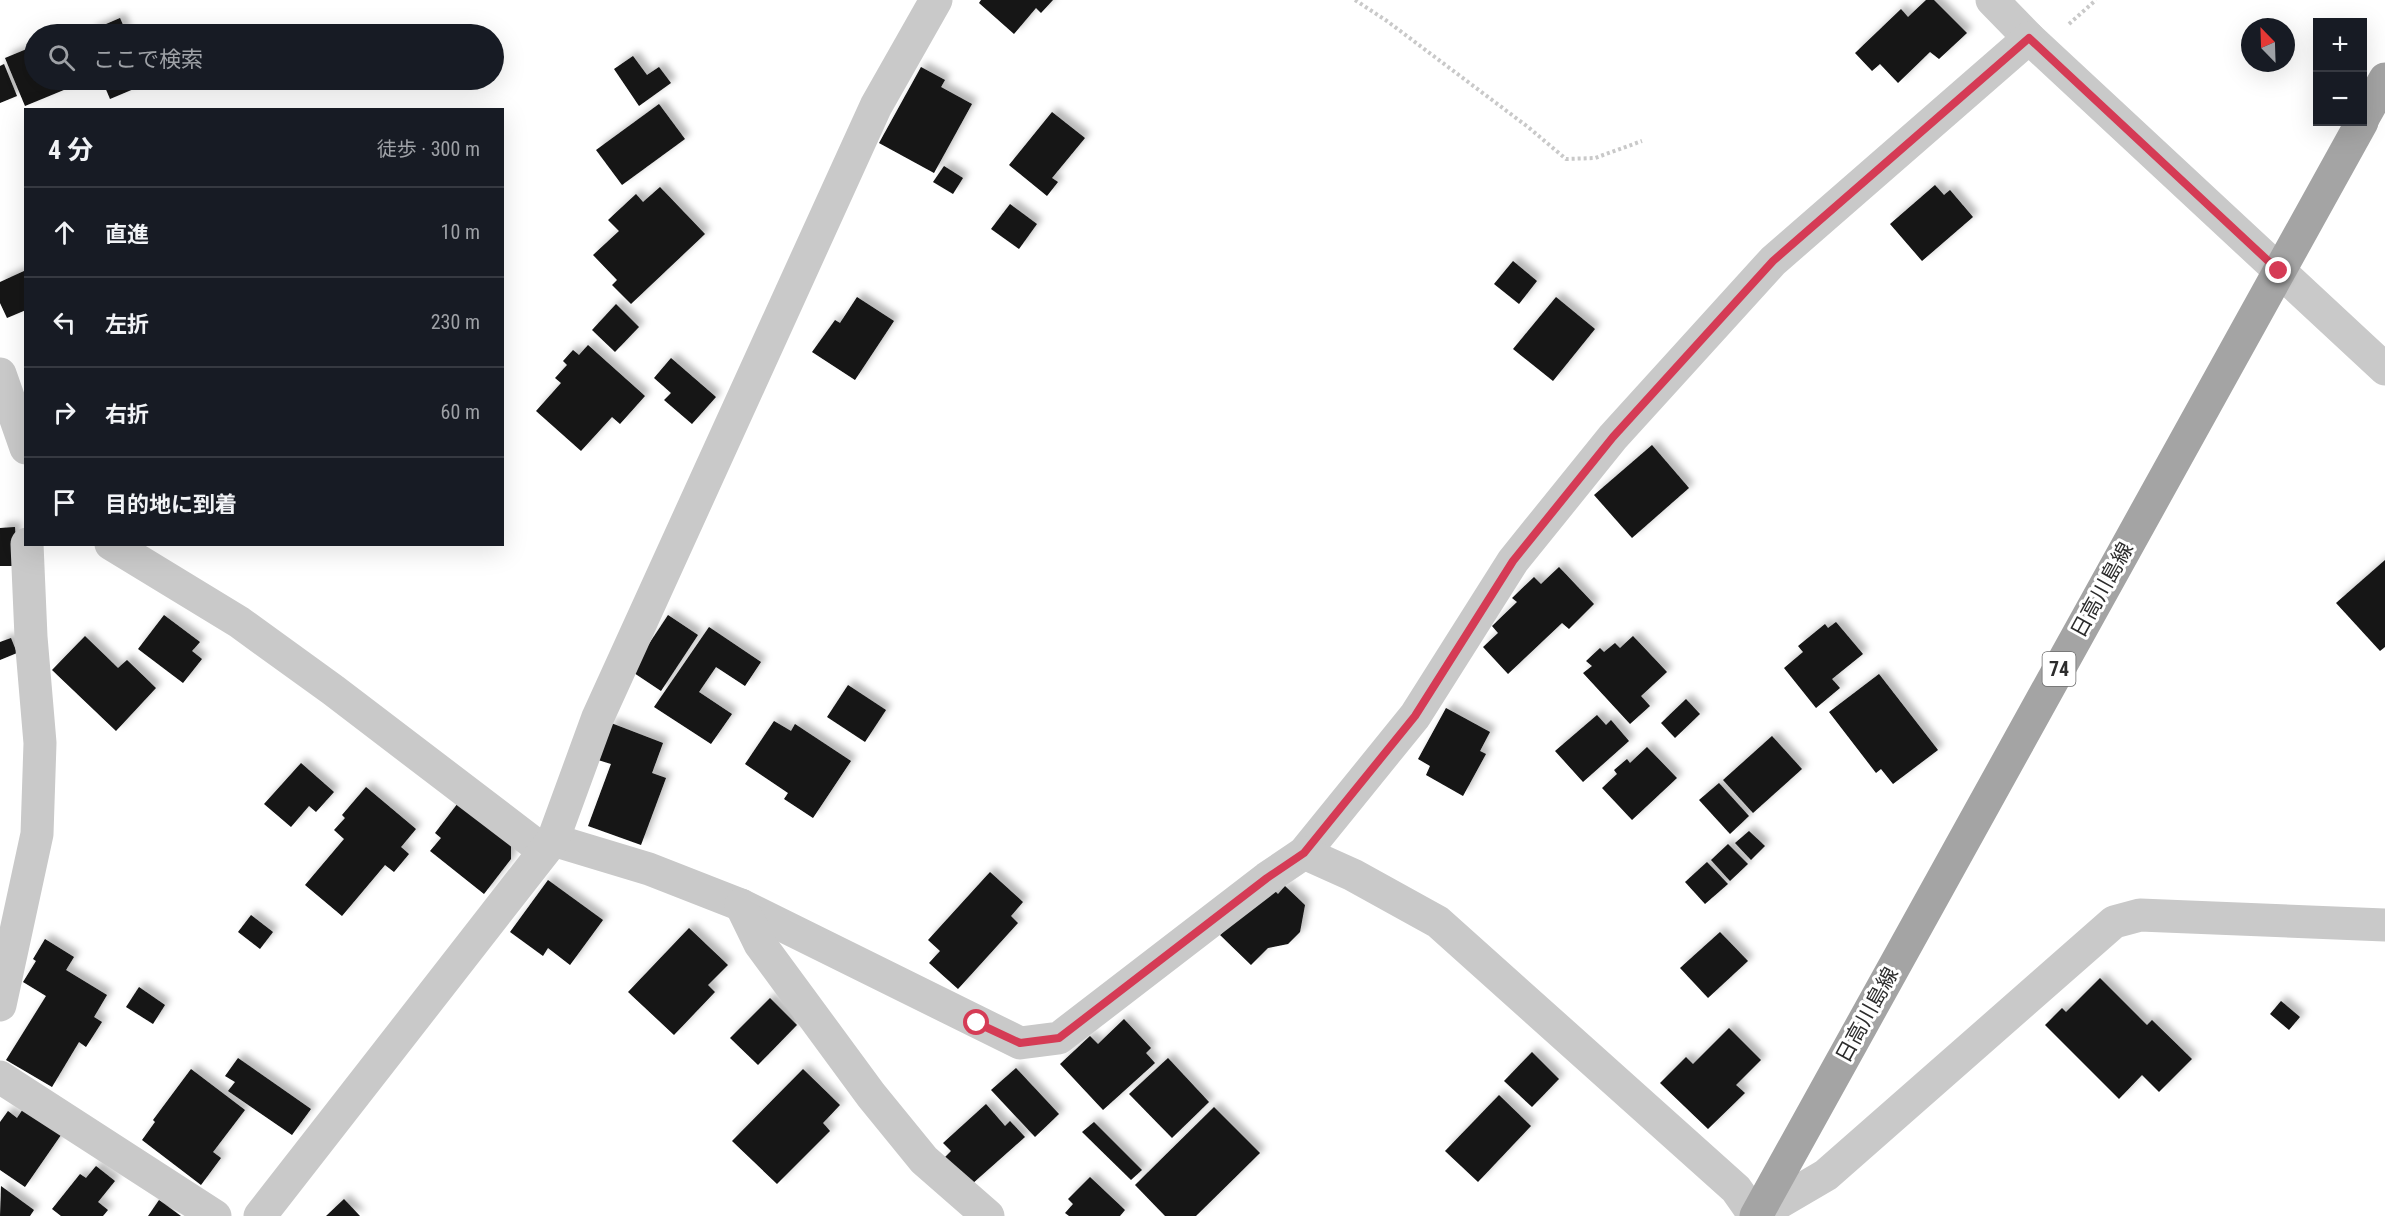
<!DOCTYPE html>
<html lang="ja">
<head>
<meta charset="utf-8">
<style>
	:root { --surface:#171b24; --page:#242831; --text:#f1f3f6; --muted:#9ea1a6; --line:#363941 }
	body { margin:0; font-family:"Roboto Condensed","Noto Sans JP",sans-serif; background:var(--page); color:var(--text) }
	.controls { position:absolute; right:18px; top:18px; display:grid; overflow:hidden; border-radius:0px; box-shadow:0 6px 24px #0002 }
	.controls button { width:54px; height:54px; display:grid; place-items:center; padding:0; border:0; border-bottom:2px solid var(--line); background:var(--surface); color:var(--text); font:30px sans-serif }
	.compass { position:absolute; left:2241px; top:18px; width:54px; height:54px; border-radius:50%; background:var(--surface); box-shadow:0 6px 24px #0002; rotate:337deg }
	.stop { position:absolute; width:18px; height:18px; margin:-14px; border:4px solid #d53b55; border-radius:50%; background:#fff }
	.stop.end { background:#d53b55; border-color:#fff; box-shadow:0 2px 6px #0008 }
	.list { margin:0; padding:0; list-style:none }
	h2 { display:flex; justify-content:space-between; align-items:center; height:78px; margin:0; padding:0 24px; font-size:26px }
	h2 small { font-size:20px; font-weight:400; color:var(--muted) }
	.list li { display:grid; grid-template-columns:39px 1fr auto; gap:18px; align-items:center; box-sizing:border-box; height:90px; padding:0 24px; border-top:2px solid var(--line) }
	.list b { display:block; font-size:22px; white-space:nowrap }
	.list em { font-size:20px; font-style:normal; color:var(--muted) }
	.icon { flex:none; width:33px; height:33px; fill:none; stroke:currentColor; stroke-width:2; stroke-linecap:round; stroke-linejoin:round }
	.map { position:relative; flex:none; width:2385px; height:1216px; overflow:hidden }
	.search { position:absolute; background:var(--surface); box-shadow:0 6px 24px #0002; left:24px; top:24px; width:480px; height:66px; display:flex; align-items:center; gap:15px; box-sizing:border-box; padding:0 21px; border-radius:33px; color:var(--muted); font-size:22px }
	.panel { position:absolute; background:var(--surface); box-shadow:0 6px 24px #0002; left:24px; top:108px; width:480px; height:438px; border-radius:0px }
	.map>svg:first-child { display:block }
	.building { fill:#131313; filter:url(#shadow) }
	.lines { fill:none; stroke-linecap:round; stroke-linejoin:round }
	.path { stroke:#c9c9c9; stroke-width:4; stroke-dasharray:3 3; stroke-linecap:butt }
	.minor { stroke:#c9c9c9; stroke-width:33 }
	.primary { stroke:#a4a4a4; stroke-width:33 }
	.route { stroke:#d53b55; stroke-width:8 }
	.labels { text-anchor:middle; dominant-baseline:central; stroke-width:6; stroke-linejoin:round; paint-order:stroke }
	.shield { fill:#fff; stroke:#6b6b6b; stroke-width:1.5 }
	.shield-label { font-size:20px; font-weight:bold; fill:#2c2c2c }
	.street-label { font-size:21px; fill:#2c2c2c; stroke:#fff }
</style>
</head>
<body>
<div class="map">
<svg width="2385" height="1216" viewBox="0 0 2385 1216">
	<defs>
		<filter id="shadow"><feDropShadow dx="5.5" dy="-5.5" stdDeviation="3" flood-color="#0004"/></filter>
	</defs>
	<rect width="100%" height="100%" fill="#fff"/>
	<!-- building -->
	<g class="building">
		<path d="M981,0H1053L1041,13L1036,8L1014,34L979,3Z"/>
		<path d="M1926,0H1934L1967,33L1939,59L1930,52L1898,83L1880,64L1872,71L1855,53L1901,9L1908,17Z"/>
		<path d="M120,18L127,34H91L90,31Z"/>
		<path d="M34,46V80H88L25,106L5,58Z"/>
		<path d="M633,56L647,75L659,67L671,83L639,106L614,69Z"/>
		<path d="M4,64L17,96L0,103V66Z"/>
		<path d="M921,67L945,80L941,87L972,104L934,173L879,143Z"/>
		<path d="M102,80H146L148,83L110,99Z"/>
		<path d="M659,104L685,139L622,185L596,150Z"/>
		<path d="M1052,112L1085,138L1052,178L1058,182L1047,196L1009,165Z"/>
		<path d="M944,166L963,178L953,194L933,182Z"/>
		<path d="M1935,185L1944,195L1950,190L1973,217L1922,261L1890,224Z"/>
		<path d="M660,187L705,234L631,304L612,285L617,280L593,255L619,231L608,220L636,194L643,202Z"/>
		<path d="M1010,204L1037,224L1019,249L991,229Z"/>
		<path d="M1513,261L1537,281L1519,304L1494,284Z"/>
		<path d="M24,271L26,310L7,318L0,303V282Z"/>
		<path d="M857,297L894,321L855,380L812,352L835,320L840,323Z"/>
		<path d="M1556,297L1595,329L1553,381L1513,349Z"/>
		<path d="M616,304L639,327L615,352L592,330Z"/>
		<path d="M588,345L645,396L620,424L612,417L581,451L536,411L561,383L555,378L567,365L563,361L573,350L579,355Z"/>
		<path d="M671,358L716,397L692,424L664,400L671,393L654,378Z"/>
		<path d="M1652,445L1689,488L1632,538L1594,495Z"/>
		<path d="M15,527L17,566H0V528Z"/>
		<path d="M2385,560V647L2380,651L2336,603Z"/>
		<path d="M1559,567L1594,604L1569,629L1562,623L1508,674L1483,647L1498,633L1492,626L1517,602L1512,598L1534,577L1541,584Z"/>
		<path d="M164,615L200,642L192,651L202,659L183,683L138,649Z"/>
		<path d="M668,615L698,635L661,691L631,671Z"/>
		<path d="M1836,622L1863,654L1832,679L1840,688L1816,708L1784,668L1803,652L1798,646L1825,624L1828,628Z"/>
		<path d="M709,627L761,662L745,686L716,667L699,692L732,714L711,744L654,707Z"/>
		<path d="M85,636L118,668L127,660L156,688L116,731L52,670Z"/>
		<path d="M1633,636L1667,672L1641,696L1650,706L1630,724L1583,673L1592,666L1586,661L1600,648L1604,652L1615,643L1620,648Z"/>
		<path d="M11,638L17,653L0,660V642Z"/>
		<path d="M1879,674L1938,750L1893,784L1881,769L1876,773L1829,712Z"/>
		<path d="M848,685L886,710L865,742L827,717Z"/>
		<path d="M1686,699L1700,714L1675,738L1661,723Z"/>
		<path d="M1446,708L1490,732L1480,751L1486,754L1463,796L1426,775L1430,766L1418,759Z"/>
		<path d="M1597,715L1606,725L1611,720L1629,741L1583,782L1555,751Z"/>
		<path d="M774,721L791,731L795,724L851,761L813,818L784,799L788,793L745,764Z"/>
		<path d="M611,723L663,743L652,773L666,778L641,845L588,826L611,764L598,760Z"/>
		<path d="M1772,736L1802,769L1753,813L1723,780Z"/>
		<path d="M1647,747L1677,778L1632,820L1602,788L1617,774L1614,770L1627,759L1630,763Z"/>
		<path d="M301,763L334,792L316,812L309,806L291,827L264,804Z"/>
		<path d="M1719,783L1749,816L1730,834L1699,800Z"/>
		<path d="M366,787L416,829L401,847L409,854L394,872L385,865L342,916L305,885L344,839L334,830L345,818L342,815Z"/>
		<path d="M458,803L511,844V859L484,894L430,851L441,838L435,833Z"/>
		<path d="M1749,831L1765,846L1751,860L1735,843Z"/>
		<path d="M1728,844L1748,864L1730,881L1711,860Z"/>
		<path d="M1707,862L1728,884L1705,904L1685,882Z"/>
		<path d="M990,872L1023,902L1011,916L1018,923L958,989L929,963L940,951L928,940Z"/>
		<path d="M548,880L603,920L570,965L548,948L543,956L510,932Z"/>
		<path d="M1269,885L1278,894L1285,886L1305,905L1300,932L1288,944L1268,948L1251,965L1220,935Z"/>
		<path d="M251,915L273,932L260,949L238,932Z"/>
		<path d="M689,928L728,965L708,985L715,992L674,1035L628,992Z"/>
		<path d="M1720,932L1748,961L1708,998L1680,968Z"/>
		<path d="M45,939L74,957L66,970L107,995L94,1017L102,1022L86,1047L79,1042L52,1087L6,1060L46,996L23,982L36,961L33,959Z"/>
		<path d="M2100,978L2147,1025L2152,1020L2192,1059L2159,1092L2142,1075L2119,1099L2045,1025L2062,1008L2066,1012Z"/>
		<path d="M139,987L165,1005L153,1024L126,1007Z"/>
		<path d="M770,998L797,1025L758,1065L730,1038Z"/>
		<path d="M2281,1001L2300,1017L2289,1030L2270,1014Z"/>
		<path d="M1124,1019L1151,1048L1146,1053L1155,1063L1103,1110L1060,1064L1090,1036L1098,1044Z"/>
		<path d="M1729,1028L1761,1060L1736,1085L1745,1093L1708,1129L1660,1083L1686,1057L1693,1064Z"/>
		<path d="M1532,1052L1559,1079L1532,1107L1504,1081Z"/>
		<path d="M238,1058L311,1109L292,1135L228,1091L235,1082L225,1076Z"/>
		<path d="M1168,1058L1209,1102L1172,1138L1129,1094Z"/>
		<path d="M1016,1068L1059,1114L1035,1137L991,1090Z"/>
		<path d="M191,1069L245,1110L213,1152L221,1158L201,1185L142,1140L155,1122L153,1120Z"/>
		<path d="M803,1069L840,1105L823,1123L830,1131L777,1184L732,1141Z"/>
		<path d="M1499,1095L1531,1126L1478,1182L1445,1151Z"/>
		<path d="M986,1104L1005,1126L1010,1121L1025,1137L972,1184L942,1160L951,1151L943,1143Z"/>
		<path d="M1214,1107L1260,1153L1196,1216H1165L1135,1185Z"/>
		<path d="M23,1109L61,1135L25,1187L0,1170V1122L8,1111L17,1118Z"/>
		<path d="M1094,1122L1142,1170L1131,1180L1082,1132Z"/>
		<path d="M96,1166L115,1181L98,1202L108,1210L103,1216H61L52,1209L80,1174L86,1178Z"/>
		<path d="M1090,1177L1125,1210L1120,1216H1069L1065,1213L1073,1204L1068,1199Z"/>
		<path d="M1,1186L34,1210L30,1216H0Z"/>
		<path d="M344,1199L360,1216H326Z"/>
		<path d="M159,1200L181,1216H148Z"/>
	</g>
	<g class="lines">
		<!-- path -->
		<g class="path">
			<path d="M1355,0L1387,21L1528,127L1566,159L1595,158L1642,141"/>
			<path d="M2069,24L2096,0"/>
		</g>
		<!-- minor -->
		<g class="minor">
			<path d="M1992,0L2029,38L2385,369"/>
			<path d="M0,374L26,448"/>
			<path d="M111,544L239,622L333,690L544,851"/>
			<path d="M553,840L649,869L741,905L1020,1043L1059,1038L1267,878L1304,853L1415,716L1513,561L1613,437L1773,261L2029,38"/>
			<path d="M1304,853L1353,875L1438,922L1736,1189L1755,1216"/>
			<path d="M741,905L760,944L871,1095L924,1160L988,1216"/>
			<path d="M0,1005L37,834L40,743L31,637L27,544"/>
			<path d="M0,1077L215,1216"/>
			<path d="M260,1216L553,840L598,717L876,106L936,0"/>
			<path d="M1756,1216L1826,1175L2114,922L2140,915L2385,925"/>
		</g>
		<!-- primary -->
		<g class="primary">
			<path d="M2362,120L2385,79"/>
			<path d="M1756,1216L2362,122"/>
		</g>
	</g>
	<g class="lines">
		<!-- route -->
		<path class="route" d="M977,1023L1020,1043L1059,1038L1267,878L1304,853L1415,716L1513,561L1613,437L1773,261L2029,38L2279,271"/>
	</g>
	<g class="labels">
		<!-- shield labels -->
		<rect class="shield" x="2042.5" y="652" width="33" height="34" rx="4.5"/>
		<g class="shield-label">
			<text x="2059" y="669">74</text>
		</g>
		<!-- street labels -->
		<g class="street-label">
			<text transform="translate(2102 590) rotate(-61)">日高川島線</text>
			<text transform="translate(1867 1015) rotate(-61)">日高川島線</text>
		</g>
	</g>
</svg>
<div class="controls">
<button>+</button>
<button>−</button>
</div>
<svg class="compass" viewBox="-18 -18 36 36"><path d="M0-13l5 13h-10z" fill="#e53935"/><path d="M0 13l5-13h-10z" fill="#9ea1a6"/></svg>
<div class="stop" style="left:977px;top:1023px"></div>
<div class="stop end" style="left:2279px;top:271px"></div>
<div class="search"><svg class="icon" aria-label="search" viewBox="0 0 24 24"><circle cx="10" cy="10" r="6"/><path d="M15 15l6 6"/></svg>ここで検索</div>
<section class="panel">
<h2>4 分<small>徒歩 · 300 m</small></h2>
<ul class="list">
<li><svg class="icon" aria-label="ahead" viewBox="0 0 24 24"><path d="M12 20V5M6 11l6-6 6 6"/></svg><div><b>直進</b></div><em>10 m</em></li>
<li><svg class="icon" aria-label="left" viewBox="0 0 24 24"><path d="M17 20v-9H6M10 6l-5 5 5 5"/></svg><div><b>左折</b></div><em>230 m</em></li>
<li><svg class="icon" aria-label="right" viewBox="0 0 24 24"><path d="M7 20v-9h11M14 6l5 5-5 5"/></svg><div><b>右折</b></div><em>60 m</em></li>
<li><svg class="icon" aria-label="arrive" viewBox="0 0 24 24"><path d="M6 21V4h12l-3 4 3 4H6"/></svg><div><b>目的地に到着</b></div></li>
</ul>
</section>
</div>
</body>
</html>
